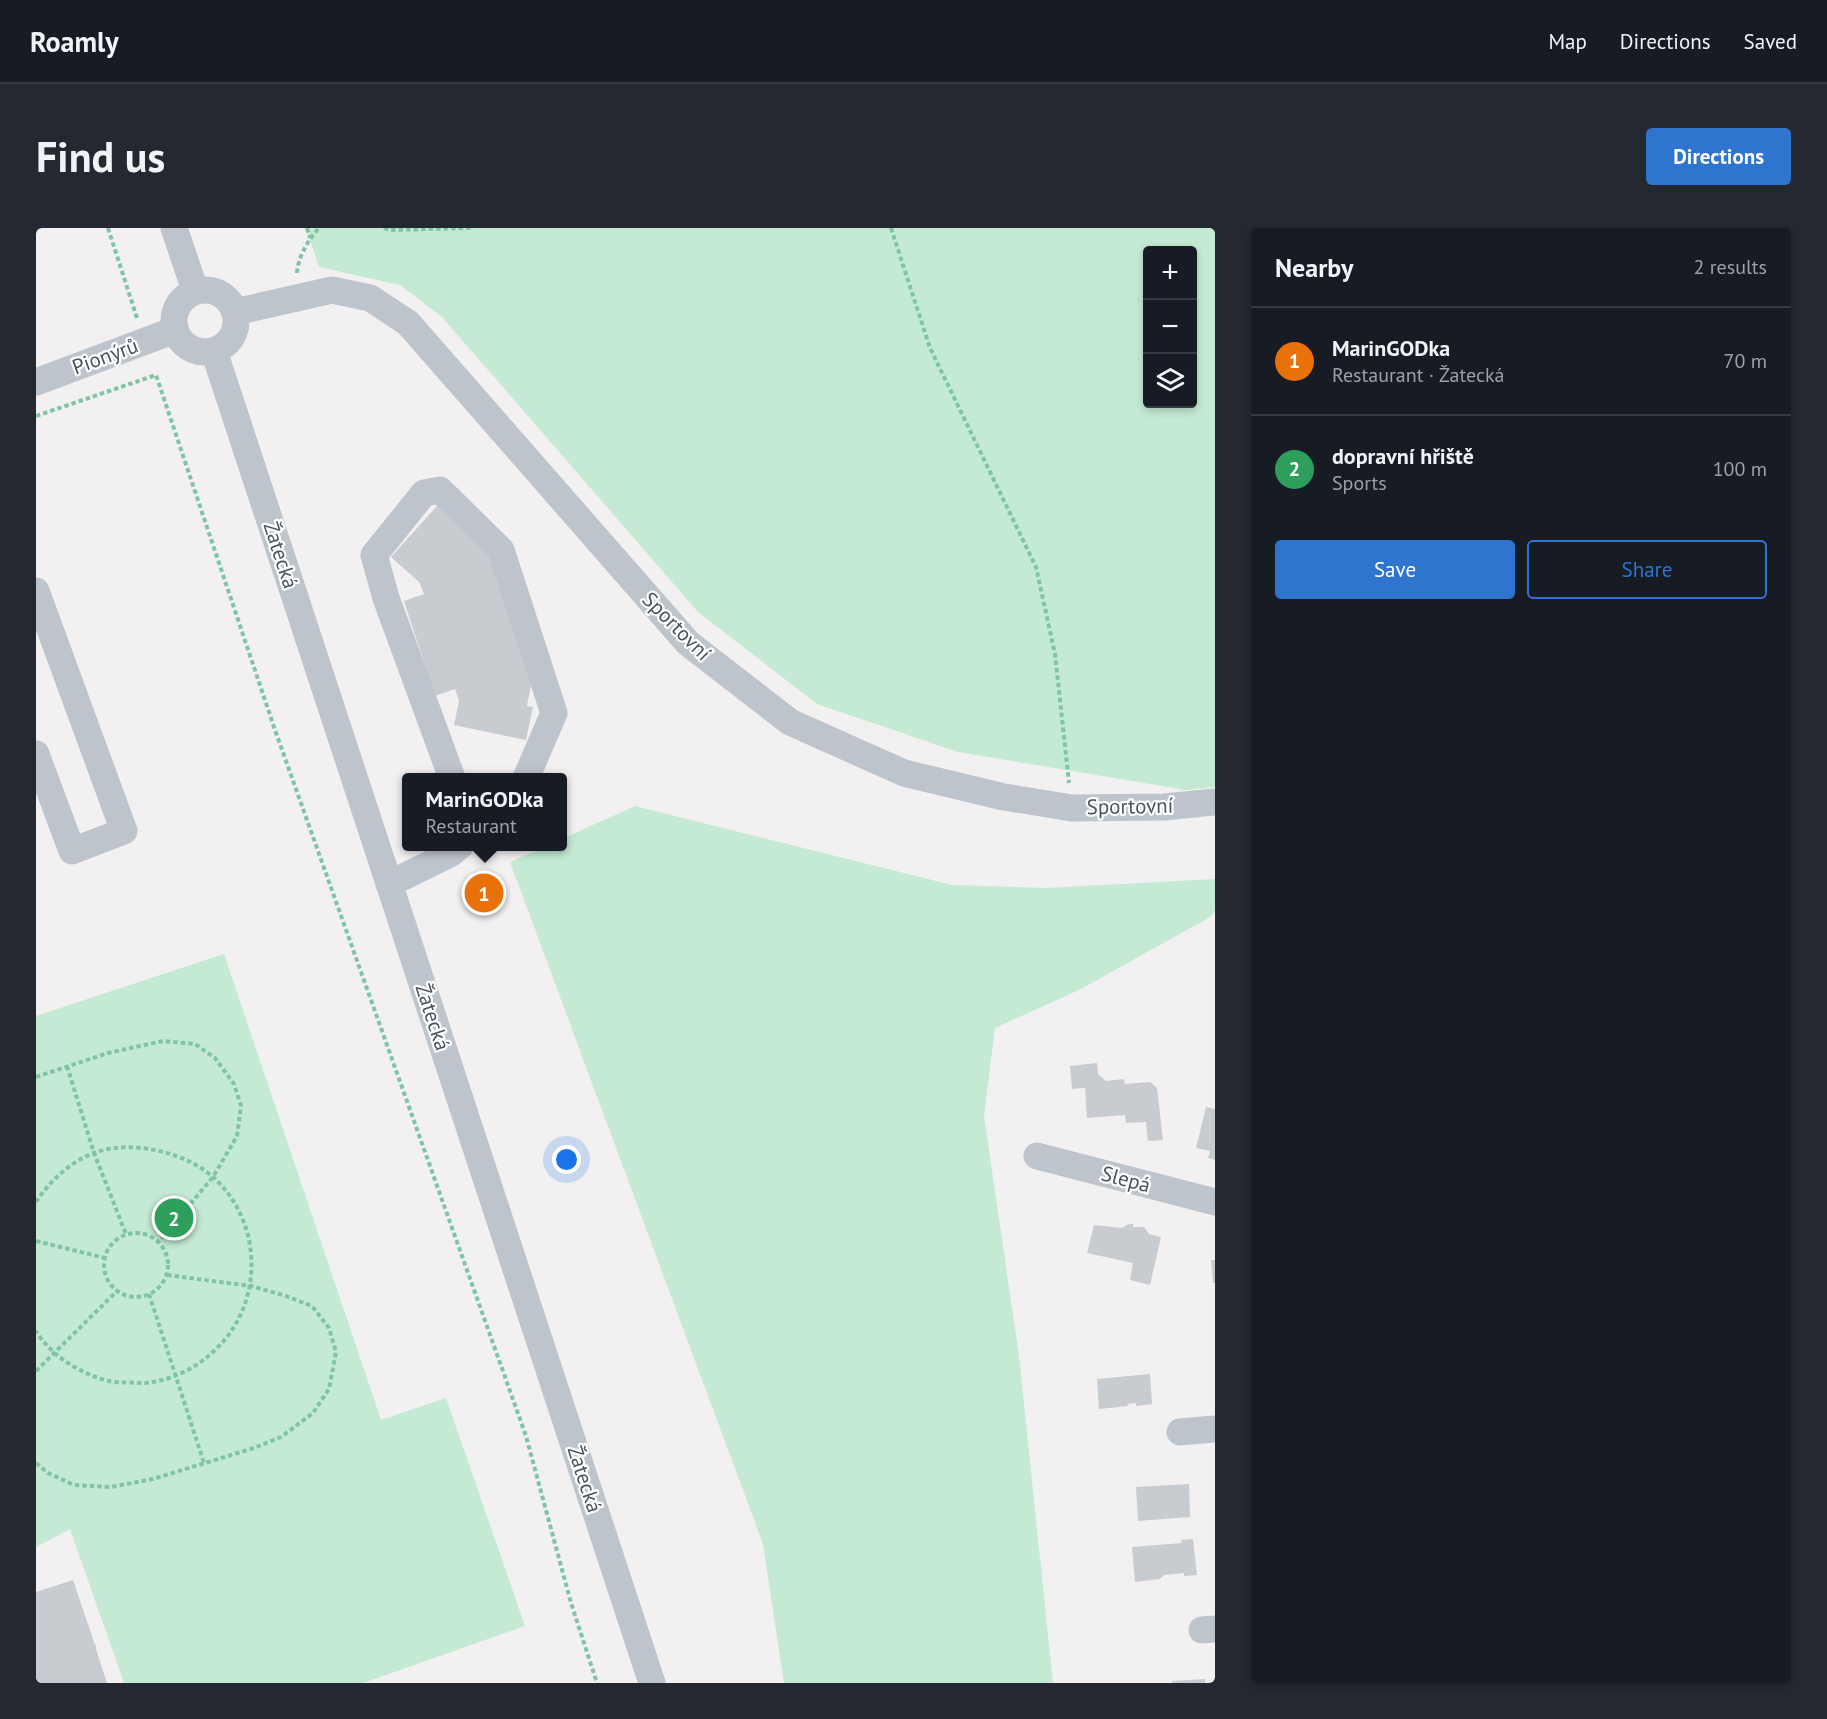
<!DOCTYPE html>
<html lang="en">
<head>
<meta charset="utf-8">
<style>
	:root { --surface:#171b24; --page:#242831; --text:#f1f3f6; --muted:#9ea1a6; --line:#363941; --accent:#2f74ce }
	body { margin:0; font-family:"PT Sans",sans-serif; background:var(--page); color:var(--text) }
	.controls { position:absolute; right:18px; top:18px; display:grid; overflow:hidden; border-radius:6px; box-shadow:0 3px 9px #0003 }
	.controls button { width:54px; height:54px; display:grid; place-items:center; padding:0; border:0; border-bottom:2px solid var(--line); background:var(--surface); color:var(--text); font:30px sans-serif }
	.you { position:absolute; left:531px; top:932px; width:21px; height:21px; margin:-15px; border:4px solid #fff; border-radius:50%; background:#1a73e8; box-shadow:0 0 0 9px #1a73e833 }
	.badge { display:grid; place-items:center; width:39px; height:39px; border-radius:50%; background:var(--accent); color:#fff; font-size:20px; font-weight:700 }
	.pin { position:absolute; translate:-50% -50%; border:3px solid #fff; box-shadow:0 2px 6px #0006 }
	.popup { position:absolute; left:366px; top:545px; width:165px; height:78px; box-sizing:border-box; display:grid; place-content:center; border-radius:6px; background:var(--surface); filter:drop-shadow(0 2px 4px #0005); font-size:20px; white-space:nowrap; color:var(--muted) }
	.popup b { font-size:22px; color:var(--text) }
	.popup::after { content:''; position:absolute; left:50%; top:100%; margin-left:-12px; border:12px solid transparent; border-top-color:var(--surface) }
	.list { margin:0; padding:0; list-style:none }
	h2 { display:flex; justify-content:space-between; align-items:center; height:78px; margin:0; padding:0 24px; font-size:26px }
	h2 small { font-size:20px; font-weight:400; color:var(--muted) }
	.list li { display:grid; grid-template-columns:39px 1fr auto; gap:18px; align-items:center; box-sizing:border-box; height:108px; padding:0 24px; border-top:2px solid var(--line) }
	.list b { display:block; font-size:22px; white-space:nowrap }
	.list p { margin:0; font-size:20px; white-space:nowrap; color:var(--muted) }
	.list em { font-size:20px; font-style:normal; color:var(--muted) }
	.actions { display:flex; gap:12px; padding:18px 24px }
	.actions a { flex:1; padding:14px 0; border:2px solid var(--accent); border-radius:6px; text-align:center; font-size:21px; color:var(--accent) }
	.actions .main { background:var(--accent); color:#fff }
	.icon { flex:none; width:33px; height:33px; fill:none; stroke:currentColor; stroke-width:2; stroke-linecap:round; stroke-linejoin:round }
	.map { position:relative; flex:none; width:1179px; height:1455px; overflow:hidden; border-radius:6px }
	header { display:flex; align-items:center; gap:36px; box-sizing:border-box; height:84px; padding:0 30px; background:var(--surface); border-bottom:2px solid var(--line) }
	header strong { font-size:28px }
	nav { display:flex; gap:33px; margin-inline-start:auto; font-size:21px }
	.intro { display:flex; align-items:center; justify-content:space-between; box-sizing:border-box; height:144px; padding:0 36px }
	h1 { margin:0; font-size:42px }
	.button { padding:15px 27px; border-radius:6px; background:var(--accent); color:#fff; font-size:21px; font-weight:700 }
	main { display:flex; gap:36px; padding:0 36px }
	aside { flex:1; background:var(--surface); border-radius:6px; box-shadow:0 3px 9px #0003 }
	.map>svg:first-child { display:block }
	.green { fill:#c4ead3; fill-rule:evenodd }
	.building { fill:#c8cbcf }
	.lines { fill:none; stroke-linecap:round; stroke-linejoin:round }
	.path { stroke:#80c5a3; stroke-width:4; stroke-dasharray:4.5 3; stroke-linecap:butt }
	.minor { stroke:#bec4cb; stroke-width:27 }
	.labels { text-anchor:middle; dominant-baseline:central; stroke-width:4.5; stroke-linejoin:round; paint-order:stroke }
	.street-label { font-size:21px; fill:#4a535c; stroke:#fff }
</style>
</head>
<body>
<header>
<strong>Roamly</strong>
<nav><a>Map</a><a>Directions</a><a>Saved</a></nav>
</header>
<div class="intro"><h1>Find us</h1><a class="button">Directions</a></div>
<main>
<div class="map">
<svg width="1179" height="1455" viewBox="0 0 1179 1455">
	<rect width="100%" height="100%" fill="#f2f0f0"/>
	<!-- green -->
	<g class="green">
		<path d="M270,0H1179V559L1150,562L922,524L781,476L662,384L406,89L364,57L283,39ZM1156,22V176H1112V22Z"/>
		<path d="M599,578L916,657L1010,660L1179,651V682L1176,688L1043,762L959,800L948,888L983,1128L1017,1455H748L727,1316L474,634L509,619L526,618V611Z"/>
		<path d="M188,726L345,1192L410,1170L489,1398L327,1455H88L34,1301L0,1319V788Z"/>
	</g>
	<!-- building -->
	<g class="building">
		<path d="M401,278L455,327L496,451L491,478L497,479L490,512L418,497L423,473L419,461L399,468L368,373L388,366L383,354L355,329Z"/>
		<path d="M1061,835L1062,846L1070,853L1088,851L1089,856L1114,854L1121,860L1127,912L1112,913L1110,894L1090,895L1089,887L1051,890L1049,860L1036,861L1034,838Z"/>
		<path d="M1170,879L1179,881V932L1172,930L1174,923L1160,920Z"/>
		<path d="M1093,996H1097V999H1108L1113,1006L1125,1009L1114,1057L1094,1052L1097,1035L1051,1025L1058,997L1086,1000Z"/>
		<path d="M1175,1032H1179V1055H1177Z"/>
		<path d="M1114,1146L1116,1176L1100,1178V1175L1091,1176L1092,1178L1063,1181L1061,1151Z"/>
		<path d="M1153,1256L1154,1289L1102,1293L1100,1259Z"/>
		<path d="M1157,1311L1161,1347L1148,1348V1345L1128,1347L1124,1351L1099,1354L1096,1319L1146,1315L1145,1312Z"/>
		<path d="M37,1352L59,1417L60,1416V1421L71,1455H0V1364Z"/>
		<path d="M1169,1451V1455H1136V1453Z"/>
	</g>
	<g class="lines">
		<!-- path -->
		<g class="path">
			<path d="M72,0L101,90"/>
			<path d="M271,0L274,10"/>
			<path d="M348,0L353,2L435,0"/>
			<path d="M855,0L894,120L1000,339L1019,426L1033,555"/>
			<path d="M261,45C262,29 272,12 283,0"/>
			<path d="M0,188L120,147L239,502L490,1208L535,1375L561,1455"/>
			<path d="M31,838L58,925L90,1006"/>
			<path d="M0,849L72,825L127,813L159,816L179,830L198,856L205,878L201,908L177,949L123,1013"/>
			<path d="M0,974C13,954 35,933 58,925C94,911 150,924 178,950C228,996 228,1077 178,1123C158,1142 129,1156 100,1155C91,1154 81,1155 73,1153C45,1146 15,1128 0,1103"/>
			<circle cx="100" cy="1037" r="32"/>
			<path d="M0,1013L69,1030"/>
			<path d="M113,1066L168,1235"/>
			<path d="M0,1143L81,1063"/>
			<path d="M0,1235L12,1245L38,1257L75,1259L117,1251L218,1220L245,1209L277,1185L293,1161L300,1124L293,1100L276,1078L250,1068L215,1058L131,1047"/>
		</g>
		<!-- minor -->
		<g class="minor">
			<path d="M138,0L159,62"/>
			<circle cx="169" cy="93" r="31"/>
			<path d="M199,84L296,62L334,70L372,95L652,415L754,494L868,545L968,569L1036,580L1128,579L1179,574"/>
			<path d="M178,123L616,1455"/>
			<path d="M0,154L139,102"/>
			<path d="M0,363L88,603L36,623L0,526"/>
			<path d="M416,550L350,370L338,327L388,265L404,262L465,322L518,485L490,550"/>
			<path d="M353,656L414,626L424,618"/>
			<path d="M1001,928L1179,974"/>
			<path d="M1144,1204L1179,1201"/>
			<path d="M1166,1402L1179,1401"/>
		</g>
	</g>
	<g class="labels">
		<!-- street labels -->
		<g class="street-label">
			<text transform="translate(69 128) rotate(-20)">Pionýrů</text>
			<text transform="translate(245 327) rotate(72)">Žatecká</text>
			<text transform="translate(641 398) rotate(45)">Sportovní</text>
			<text transform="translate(1094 578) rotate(-1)">Sportovní</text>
			<text transform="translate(397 789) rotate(72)">Žatecká</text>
			<text transform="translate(1090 951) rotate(15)">Slepá</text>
			<text transform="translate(549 1251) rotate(72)">Žatecká</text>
		</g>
	</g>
</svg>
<div class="controls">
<button>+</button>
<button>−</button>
<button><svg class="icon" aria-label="layers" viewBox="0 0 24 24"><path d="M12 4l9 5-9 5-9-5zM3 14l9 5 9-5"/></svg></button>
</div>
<div class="you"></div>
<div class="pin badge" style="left:448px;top:665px;background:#e8710a">1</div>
<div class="popup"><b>MarinGODka</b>Restaurant</div>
<div class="pin badge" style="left:138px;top:990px;background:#2e9e5b">2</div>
</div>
<aside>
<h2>Nearby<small>2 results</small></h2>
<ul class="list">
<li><span class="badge" style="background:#e8710a">1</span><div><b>MarinGODka</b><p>Restaurant · Žatecká</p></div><em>70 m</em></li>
<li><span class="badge" style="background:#2e9e5b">2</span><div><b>dopravní hřiště</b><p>Sports</p></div><em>100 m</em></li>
</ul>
<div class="actions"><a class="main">Save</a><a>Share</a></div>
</aside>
</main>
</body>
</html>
